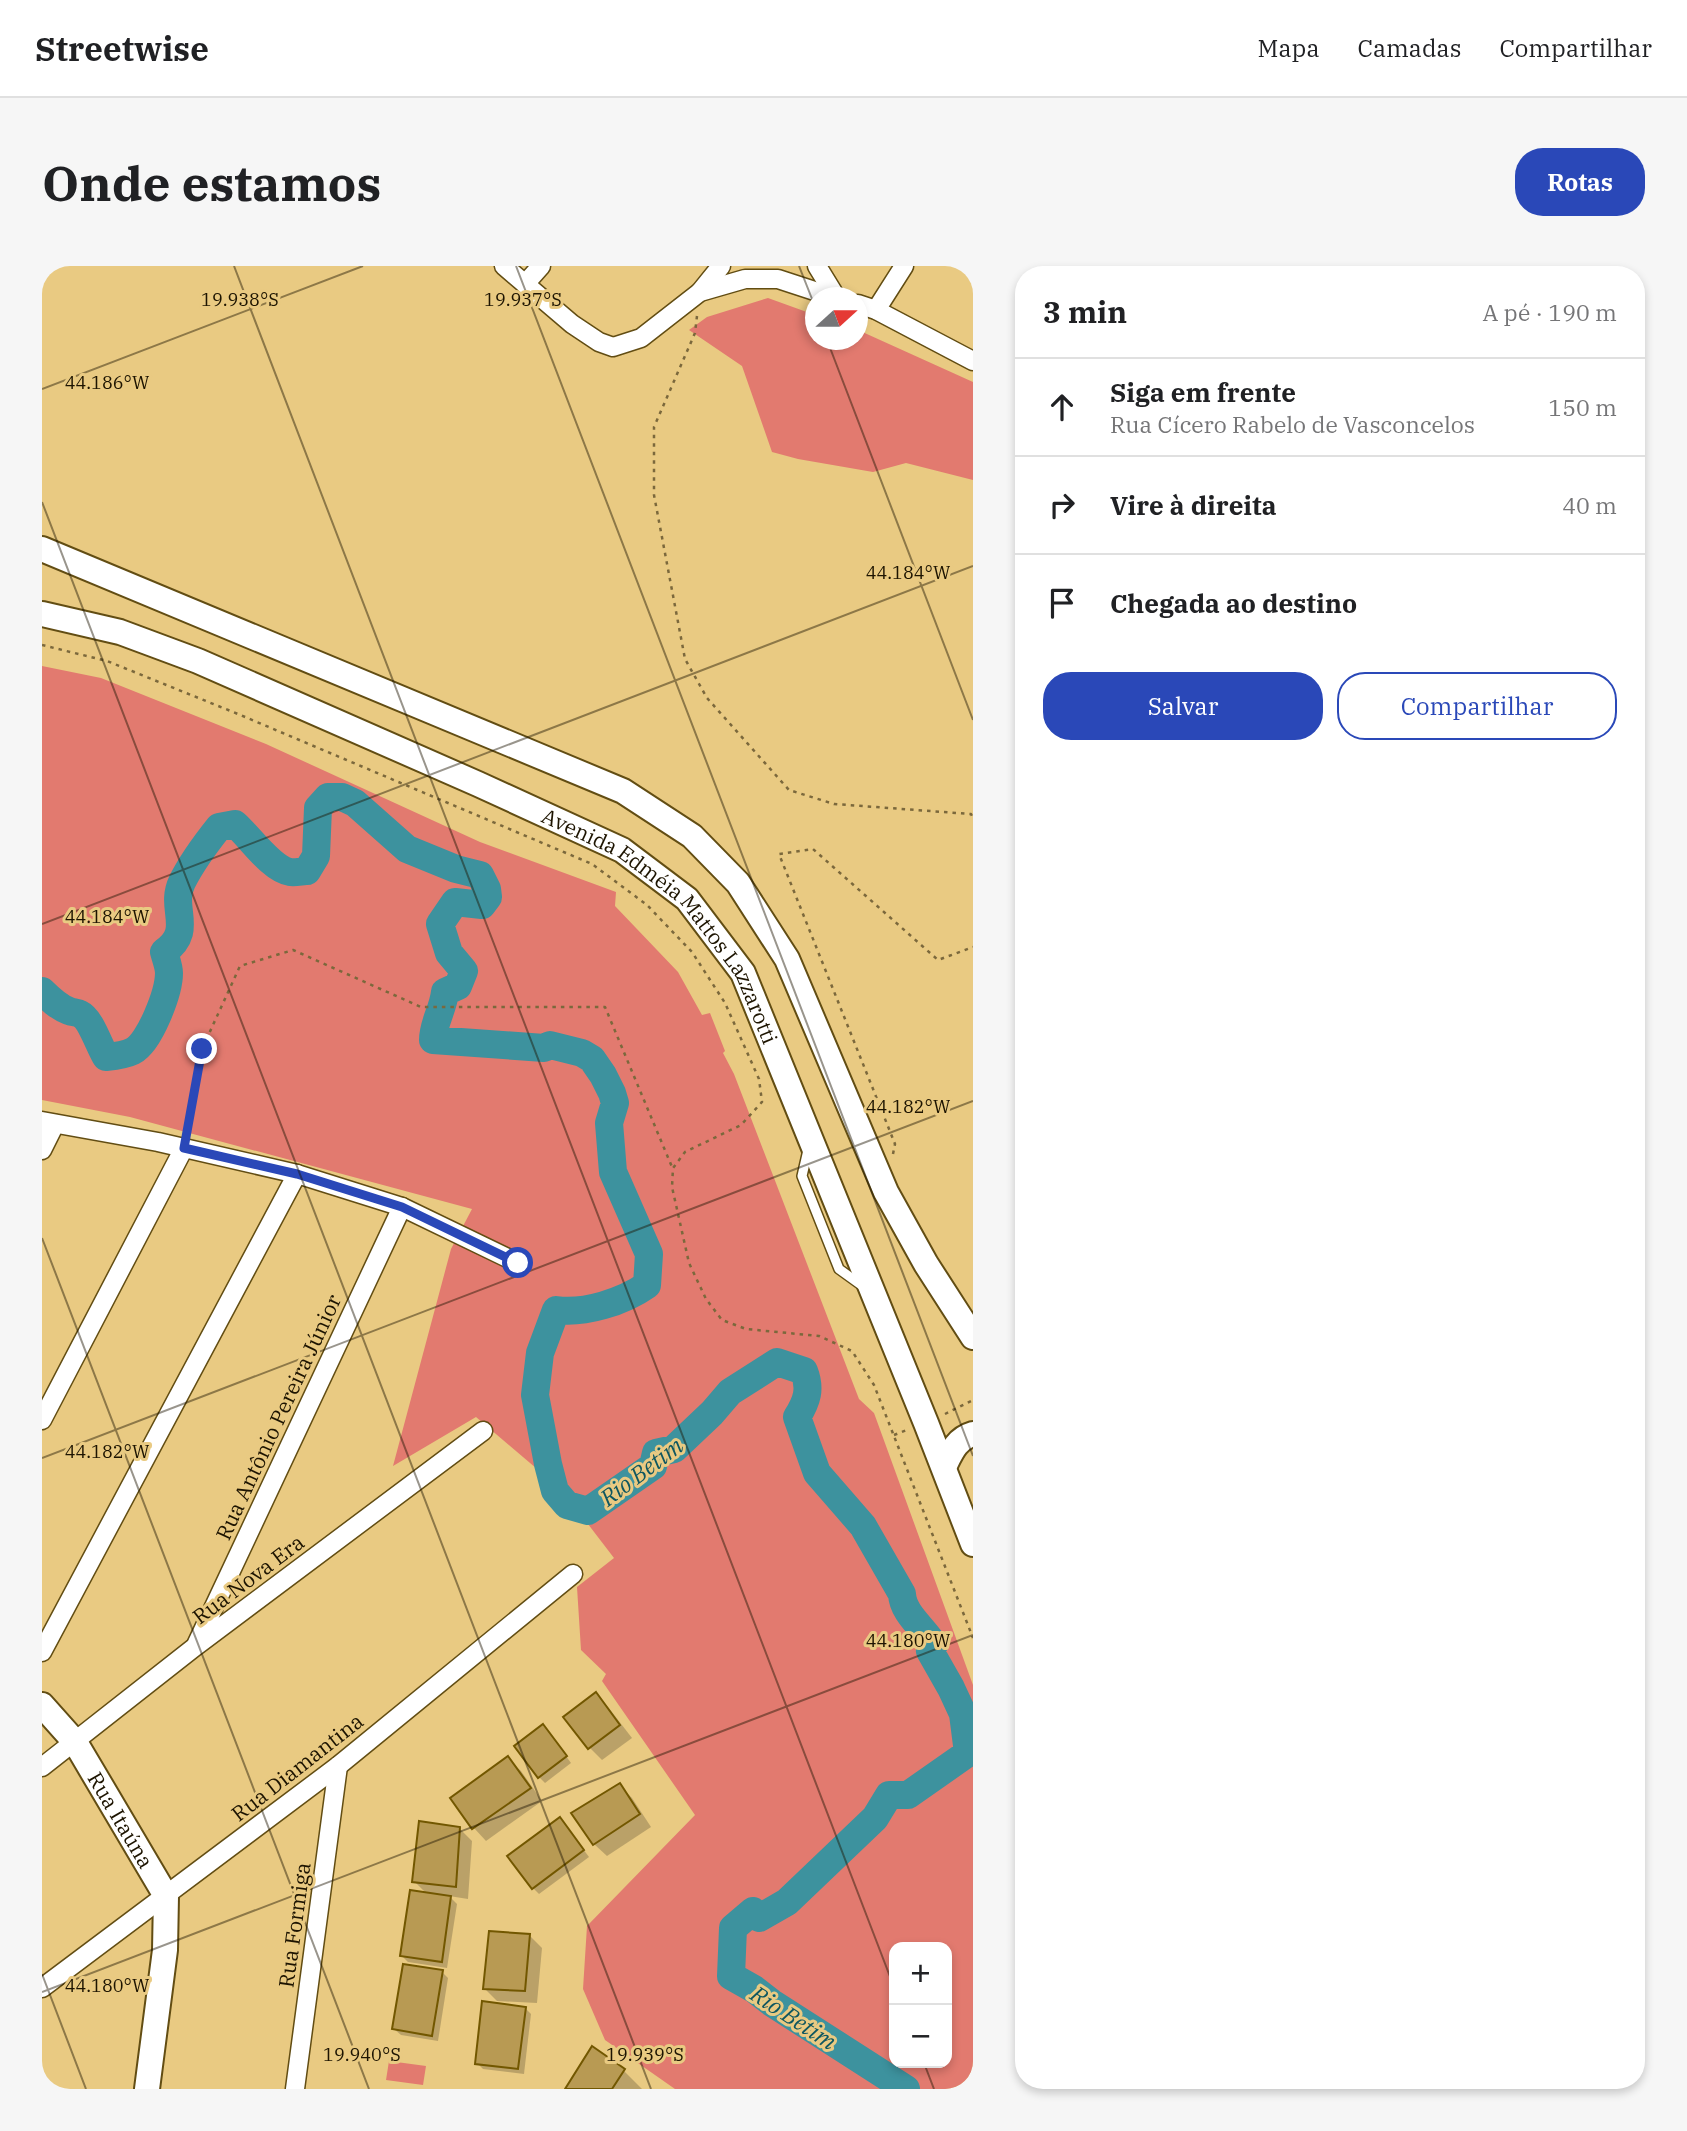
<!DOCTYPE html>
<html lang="pt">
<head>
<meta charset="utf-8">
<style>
	:root { --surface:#fff; --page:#f6f6f6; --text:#202124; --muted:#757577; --line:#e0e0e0; --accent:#2a48b8 }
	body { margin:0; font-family:"IBM Plex Serif",serif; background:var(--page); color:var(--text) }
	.controls { position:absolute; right:21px; bottom:21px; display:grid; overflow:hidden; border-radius:14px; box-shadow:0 4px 10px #0003 }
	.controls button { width:63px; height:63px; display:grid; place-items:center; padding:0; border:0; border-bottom:2px solid var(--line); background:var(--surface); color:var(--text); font:35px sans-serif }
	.compass { position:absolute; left:763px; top:21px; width:63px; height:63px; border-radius:50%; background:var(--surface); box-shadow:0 4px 10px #0003; rotate:69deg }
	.stop { position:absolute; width:21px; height:21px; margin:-16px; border:5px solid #2a48b8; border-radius:50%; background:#fff }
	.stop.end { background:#2a48b8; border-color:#fff; box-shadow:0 2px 7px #0008 }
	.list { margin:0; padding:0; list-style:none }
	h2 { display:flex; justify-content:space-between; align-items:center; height:91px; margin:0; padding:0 28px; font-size:30px }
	h2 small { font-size:23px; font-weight:400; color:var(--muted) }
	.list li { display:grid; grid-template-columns:46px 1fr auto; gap:21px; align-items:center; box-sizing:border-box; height:98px; padding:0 28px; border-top:2px solid var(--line) }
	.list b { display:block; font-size:26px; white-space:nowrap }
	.list p { margin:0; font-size:23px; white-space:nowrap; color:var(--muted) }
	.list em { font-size:23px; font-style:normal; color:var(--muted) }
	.actions { display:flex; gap:14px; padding:21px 28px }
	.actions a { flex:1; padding:16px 0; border:2px solid var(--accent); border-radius:28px; text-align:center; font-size:24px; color:var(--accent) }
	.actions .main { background:var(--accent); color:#fff }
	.icon { flex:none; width:38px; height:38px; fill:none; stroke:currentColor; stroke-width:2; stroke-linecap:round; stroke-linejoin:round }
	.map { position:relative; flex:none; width:931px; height:1823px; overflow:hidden; border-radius:28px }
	header { display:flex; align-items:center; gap:42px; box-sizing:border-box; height:98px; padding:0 35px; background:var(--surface); border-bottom:2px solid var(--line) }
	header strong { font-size:33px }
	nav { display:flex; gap:38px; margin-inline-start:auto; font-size:24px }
	.intro { display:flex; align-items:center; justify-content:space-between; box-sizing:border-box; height:168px; padding:0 42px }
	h1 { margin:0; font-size:49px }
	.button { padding:18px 32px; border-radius:28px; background:var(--accent); color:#fff; font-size:24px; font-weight:700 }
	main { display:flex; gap:42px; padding:0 42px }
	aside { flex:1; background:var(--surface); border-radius:28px; box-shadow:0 4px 10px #0003 }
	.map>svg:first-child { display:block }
	.green { fill:#e27a6f; fill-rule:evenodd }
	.shadow { fill:#0003 }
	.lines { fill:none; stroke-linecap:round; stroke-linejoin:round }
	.river { stroke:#3d929e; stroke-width:28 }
	.building { fill:#b89a53; stroke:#725700; stroke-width:2 }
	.lane-casing { stroke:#624d13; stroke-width:12 }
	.street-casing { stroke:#624d13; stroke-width:21 }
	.secondary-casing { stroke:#624d13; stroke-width:28 }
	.path { stroke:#7b683c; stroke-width:2.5; stroke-dasharray:3.5 5; stroke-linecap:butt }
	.lane { stroke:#fff; stroke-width:9 }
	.street { stroke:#fff; stroke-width:18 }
	.secondary { stroke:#fff; stroke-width:24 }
	.route { stroke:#2a48b8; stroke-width:9 }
	.ticks { fill:none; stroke:#1d1401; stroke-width:2; stroke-opacity:0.45 }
	.labels { text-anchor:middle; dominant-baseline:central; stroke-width:6; stroke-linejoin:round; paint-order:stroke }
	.street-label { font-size:21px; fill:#1d1401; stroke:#e9ca82 }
	.water-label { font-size:23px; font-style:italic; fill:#0f5760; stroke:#e9ca82 }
	.ticks-label { font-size:18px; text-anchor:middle; fill:#1d1401; stroke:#e9ca82; stroke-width:6; stroke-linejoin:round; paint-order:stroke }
</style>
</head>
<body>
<header>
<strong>Streetwise</strong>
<nav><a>Mapa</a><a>Camadas</a><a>Compartilhar</a></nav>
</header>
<div class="intro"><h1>Onde estamos</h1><a class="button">Rotas</a></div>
<main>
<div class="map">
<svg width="931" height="1823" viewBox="0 0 931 1823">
	<rect width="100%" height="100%" fill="#e9ca82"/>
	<!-- green -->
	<g class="green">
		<path d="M726,32L773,49L774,74H816V64L931,116V214L864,197L831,206L756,193L730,186L700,100L647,64L665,51Z"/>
		<path d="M0,400L59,412L224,478L438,576L574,626L573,640L636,706L660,749L668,747L683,785L681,787L692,808L817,1133L832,1147L931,1419V1823H633L563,1774L541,1723L545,1660L653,1549L560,1415L564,1408L539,1384L535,1321L572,1292L513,1215L501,1208L434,1151L351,1200L409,983L430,943L88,851L0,834ZM852,1681H905V1797H852Z"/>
		<path d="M347,1795L384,1800L381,1819L344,1814Z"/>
	</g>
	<!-- shadow -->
	<g class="shadow">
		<path d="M553,1428L566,1441L590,1472L560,1494L548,1482Z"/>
		<path d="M507,1467L529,1497L503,1517L497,1511Z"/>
		<path d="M466,1493L479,1505L500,1535L444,1575L432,1562L410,1532Z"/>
		<path d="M577,1519L590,1532L609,1561L565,1590L552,1578Z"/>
		<path d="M523,1559L547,1591L497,1628L491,1622Z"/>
		<path d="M418,1563L430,1575L426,1633L407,1630L415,1638L405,1702L366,1696L360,1690L385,1628L372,1615Z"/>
		<path d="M488,1670L500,1682L495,1737L455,1735L443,1723Z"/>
		<path d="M400,1706L406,1712L396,1775L359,1769L352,1763Z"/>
		<path d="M483,1742L489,1748L482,1808L441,1803L435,1797Z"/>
		<path d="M582,1805L600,1823H525Z"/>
	</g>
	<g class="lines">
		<!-- river -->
		<path class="river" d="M0,725C8,733 16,741 27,745C31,747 35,746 38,748C49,753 57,780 64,791C74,790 83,789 91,785C108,776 127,726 127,707C127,701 124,693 122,686C153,664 127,643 140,616C149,598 165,576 177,561L193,558C208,571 229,603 248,606C253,607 260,605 265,605L274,590L276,542L286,531H300L313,537L365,583L414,603L438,609L445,623L446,631L440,639L413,636L398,658L407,687L422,705L416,720L403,726C401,744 391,757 391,774L502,782L508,779L540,787L550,793L561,809L570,827L573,837L567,857L571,906L607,988L605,1019C581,1036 542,1048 514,1044L498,1087L493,1129L506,1198L513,1225L525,1239L546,1245L611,1200L614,1187L632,1183L670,1147L688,1126L735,1096L762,1105C769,1123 765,1135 755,1151L775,1207L821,1260L860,1328C861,1348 882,1362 892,1379L888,1385L909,1422L921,1448L926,1487L866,1529H847L833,1552L745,1636L717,1652L711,1645L691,1662L689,1710L712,1723L730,1737L864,1823"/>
	</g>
	<!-- building -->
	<g class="building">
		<path d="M554,1426L578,1459L546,1483L521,1451Z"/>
		<path d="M501,1458L525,1490L496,1512L472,1480Z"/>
		<path d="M466,1490L489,1522L430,1563L408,1532Z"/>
		<path d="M578,1517L598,1548L551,1579L529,1547Z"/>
		<path d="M518,1551L542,1584L490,1623L465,1590Z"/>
		<path d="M377,1555L418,1561L414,1621L370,1616Z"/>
		<path d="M368,1624L409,1630L400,1696L358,1690Z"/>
		<path d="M447,1665L488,1668L483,1725L441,1723Z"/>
		<path d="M361,1698L401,1704L390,1770L350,1763Z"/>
		<path d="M440,1735L484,1741L476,1803L433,1798Z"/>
		<path d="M550,1780L583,1803L570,1823H523Z"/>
	</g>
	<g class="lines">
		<defs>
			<path id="lane" d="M766,884L760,910L797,1003L822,1021"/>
			<g id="street">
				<path d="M462,0L530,58L557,76L571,81L599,72L658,26L703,13H736L794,32"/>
				<path d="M775,0L794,31"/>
				<path d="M483,18L499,0"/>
				<path d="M658,26L679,0"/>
				<path d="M816,38L834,44L931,95"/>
				<path d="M834,44L862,0"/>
				<path d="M0,855L116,876L255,908L360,941L476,997"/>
				<path d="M0,884L13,858"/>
				<path d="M0,1154L142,882"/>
				<path d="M155,1377L360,941"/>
				<path d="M0,1386L255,908"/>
				<path d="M0,1501L154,1380L441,1165"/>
				<path d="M0,1722L296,1500L531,1308"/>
				<path d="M253,1823L296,1500"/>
			</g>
			<g id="secondary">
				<path d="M0,283L581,525L650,570L696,617L745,693L844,926L884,998L931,1071"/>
				<path id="s1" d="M0,348L78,366L156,395L436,518L580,584L645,633L701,707L884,1157L931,1278"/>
				<path d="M902,1201C909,1187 914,1173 931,1168"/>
				<path id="s2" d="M0,1439L33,1476L124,1630L123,1684L105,1823"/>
			</g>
		</defs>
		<!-- lane casing -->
		<use href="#lane" class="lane-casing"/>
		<!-- street casing -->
		<use href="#street" class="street-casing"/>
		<!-- secondary casing -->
		<use href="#secondary" class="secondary-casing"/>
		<!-- path -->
		<g class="path">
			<path d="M655,50L653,67L612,161V229L643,393L665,432L747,524L792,538L929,548L931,552"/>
			<path d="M0,379L65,395L196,448L550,598L605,639L650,686L683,737L717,813L720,836L699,859L643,886L631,902L630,921L647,997L664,1033L680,1054L704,1063L777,1070L810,1085L832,1119L931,1372"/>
			<path d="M145,865L160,783L198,700L251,684L379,741H563L630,901"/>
			<path d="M851,888L853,878L737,588L771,583L896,694L931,681"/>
			<path d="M903,1148L931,1134"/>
			<path d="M852,1169L865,1164"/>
		</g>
		<!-- lane -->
		<use href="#lane" class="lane"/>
		<!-- street -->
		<use href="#street" class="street"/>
		<!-- secondary -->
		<use href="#secondary" class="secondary"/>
	</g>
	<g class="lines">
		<!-- route -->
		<path class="route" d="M160,783L142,882L255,908L360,941L476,997"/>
	</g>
	<!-- ticks -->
	<path class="ticks" d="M192,0L852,1721M474,0L931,1190M757,0L774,43M785,74L931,454M0,123L321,0M0,236L609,1823M0,658L931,300M0,972L327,1823M0,1192L931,835M0,1708L44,1823M0,1726L931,1369M882,1797L892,1823"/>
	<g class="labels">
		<!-- street labels -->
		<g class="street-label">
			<text stroke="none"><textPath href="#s1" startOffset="709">Avenida Edméia Mattos Lazzarotti</textPath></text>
			<text transform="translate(236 1151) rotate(-65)">Rua Antônio Pereira Júnior</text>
			<text transform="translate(206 1313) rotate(-37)">Rua Nova Era</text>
			<text transform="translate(255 1501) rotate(-38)">Rua Diamantina</text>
			<text stroke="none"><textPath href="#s2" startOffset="140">Rua Itaúna</textPath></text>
			<text transform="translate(252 1659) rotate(-82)">Rua Formiga</text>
		</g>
		<!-- water labels -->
		<g class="water-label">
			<text transform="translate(599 1205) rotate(-37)">Rio Betim</text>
			<text transform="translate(752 1751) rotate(33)">Rio Betim</text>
		</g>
	</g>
	<g class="ticks-label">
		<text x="198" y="40">19.938°S</text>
		<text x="481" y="40">19.937°S</text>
		<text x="65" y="123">44.186°W</text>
		<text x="866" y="313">44.184°W</text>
		<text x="65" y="657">44.184°W</text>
		<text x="866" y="847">44.182°W</text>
		<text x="65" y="1192">44.182°W</text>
		<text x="866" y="1381">44.180°W</text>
		<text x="65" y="1726">44.180°W</text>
		<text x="320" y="1795">19.940°S</text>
		<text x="603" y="1795">19.939°S</text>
	</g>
</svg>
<div class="controls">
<button>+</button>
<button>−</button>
</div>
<svg class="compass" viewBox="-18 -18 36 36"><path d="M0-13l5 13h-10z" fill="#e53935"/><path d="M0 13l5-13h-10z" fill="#757577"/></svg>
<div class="stop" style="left:476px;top:997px"></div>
<div class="stop end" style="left:160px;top:783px"></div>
</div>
<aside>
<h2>3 min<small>A pé · 190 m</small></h2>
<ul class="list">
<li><svg class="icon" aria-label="ahead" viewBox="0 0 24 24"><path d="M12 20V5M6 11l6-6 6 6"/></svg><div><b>Siga em frente</b><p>Rua Cícero Rabelo de Vasconcelos</p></div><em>150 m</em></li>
<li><svg class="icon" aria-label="right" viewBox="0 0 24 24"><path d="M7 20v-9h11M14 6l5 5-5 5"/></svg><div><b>Vire à direita</b></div><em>40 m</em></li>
<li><svg class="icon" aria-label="arrive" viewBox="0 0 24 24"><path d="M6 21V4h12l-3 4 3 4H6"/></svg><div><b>Chegada ao destino</b></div></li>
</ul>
<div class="actions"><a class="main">Salvar</a><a>Compartilhar</a></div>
</aside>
</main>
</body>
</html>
